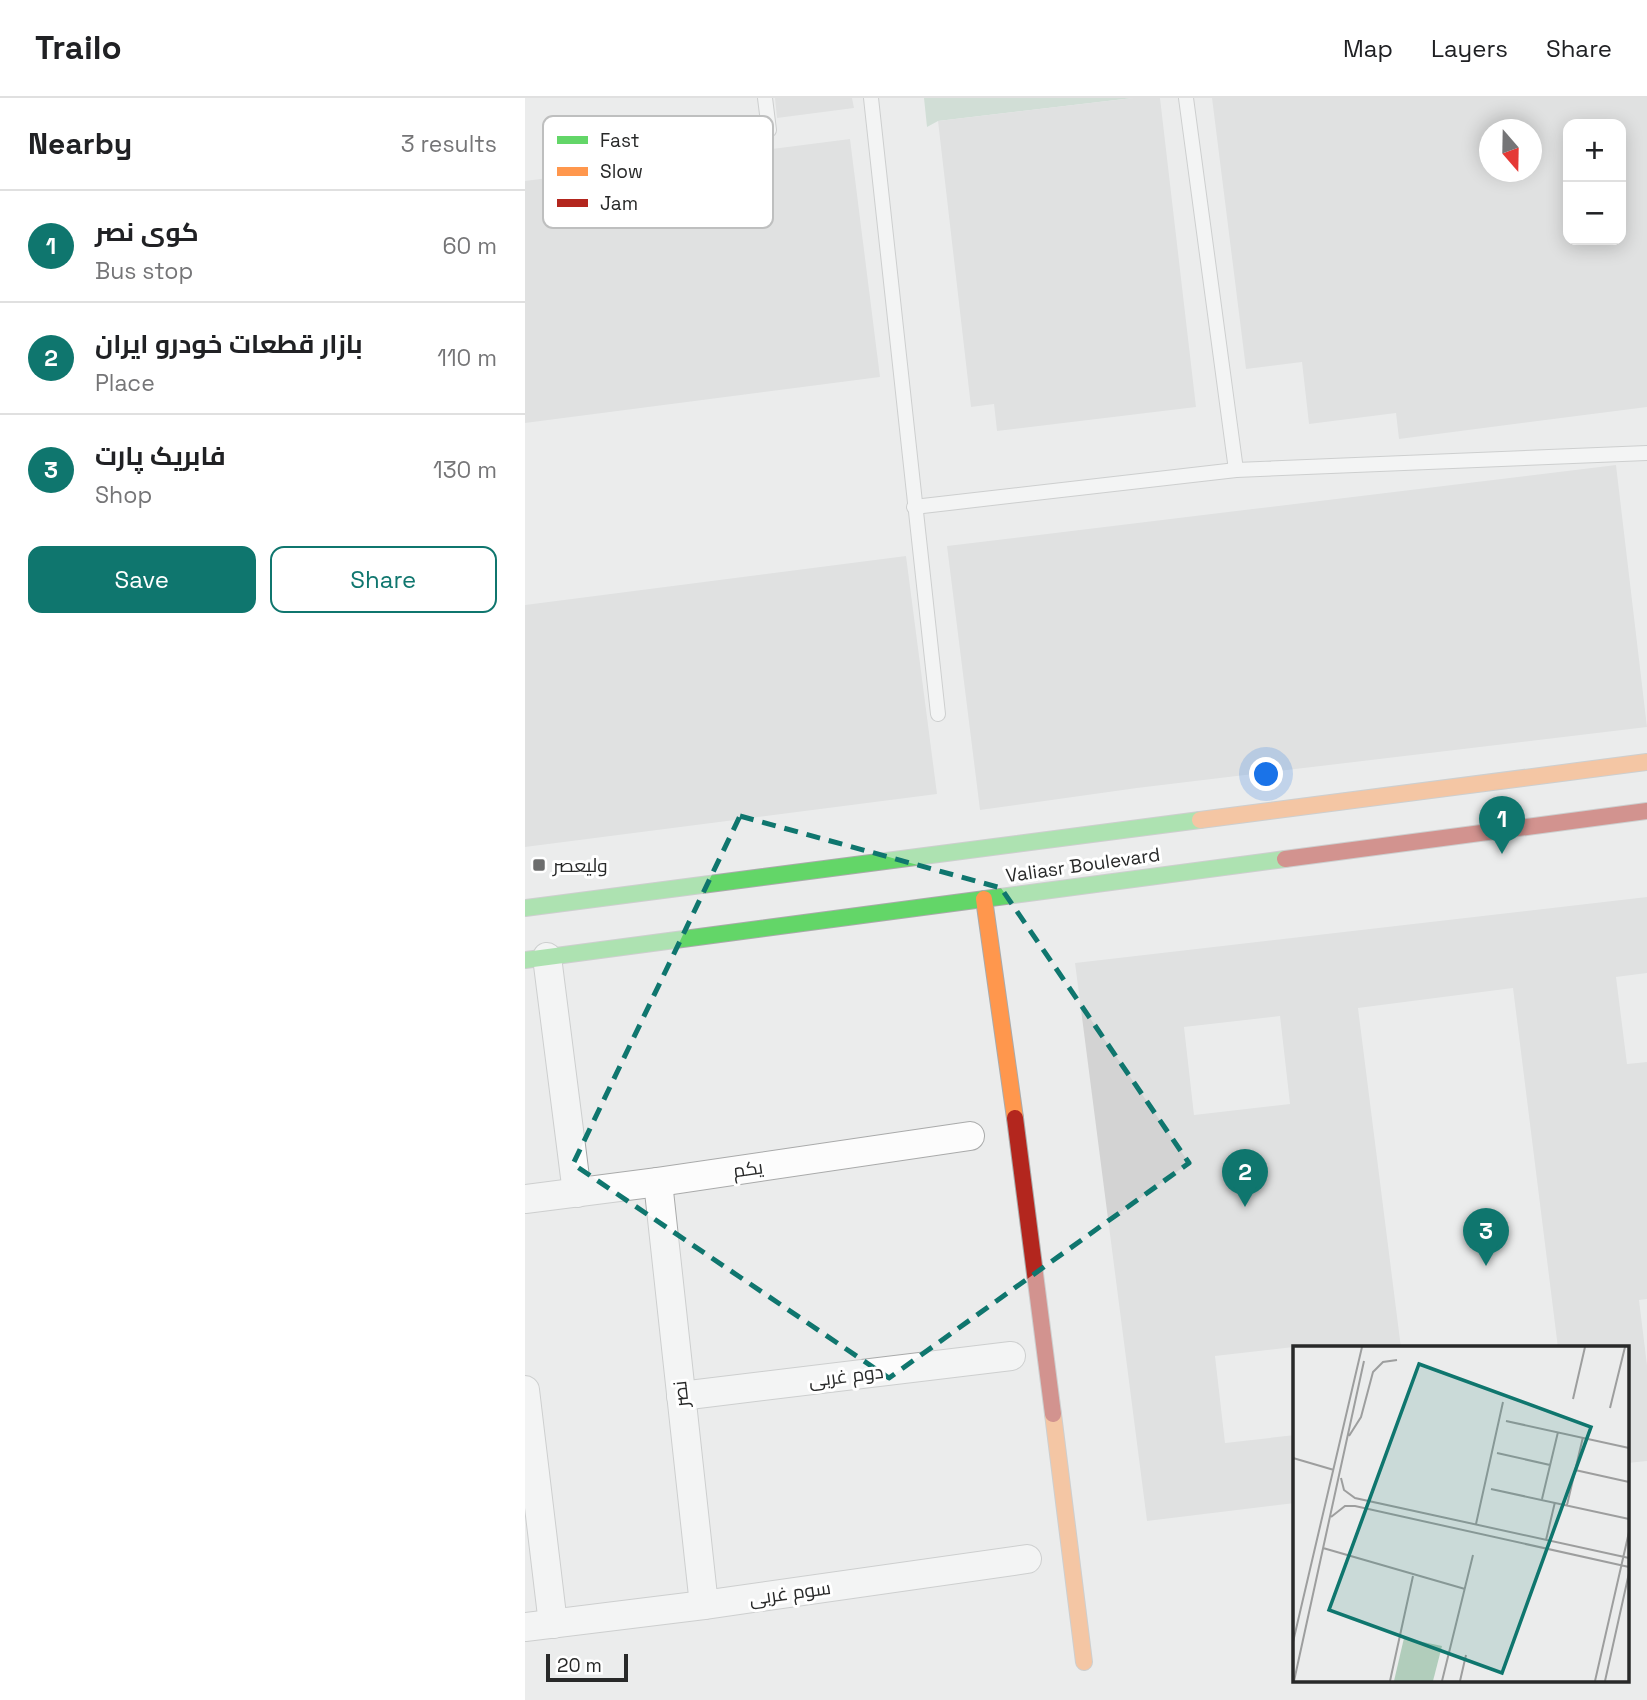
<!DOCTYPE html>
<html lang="en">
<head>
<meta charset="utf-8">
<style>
	:root { --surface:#fff; --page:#f6f6f6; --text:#202124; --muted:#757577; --line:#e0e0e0; --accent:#0f766e }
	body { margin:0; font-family:"Space Grotesk",Cairo,sans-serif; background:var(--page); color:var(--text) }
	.controls { position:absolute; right:21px; top:21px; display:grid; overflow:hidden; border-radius:14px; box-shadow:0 4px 18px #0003 }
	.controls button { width:63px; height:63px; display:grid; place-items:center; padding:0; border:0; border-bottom:2px solid var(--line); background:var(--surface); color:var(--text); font:35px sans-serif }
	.compass { position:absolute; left:954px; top:21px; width:63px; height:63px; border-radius:50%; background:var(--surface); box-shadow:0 4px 18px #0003; rotate:160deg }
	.scale { position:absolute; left:21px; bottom:18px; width:82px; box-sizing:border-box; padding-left:7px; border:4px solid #282929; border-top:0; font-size:19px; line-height:24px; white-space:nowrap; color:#282929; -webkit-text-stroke:5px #fff; paint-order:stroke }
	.you { position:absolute; left:742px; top:677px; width:24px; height:24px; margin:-18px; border:5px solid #fff; border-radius:50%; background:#1a73e8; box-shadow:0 0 0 10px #1a73e833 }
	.badge { display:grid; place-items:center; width:46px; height:46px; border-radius:50%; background:var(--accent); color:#fff; font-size:23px; font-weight:700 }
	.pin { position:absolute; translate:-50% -58px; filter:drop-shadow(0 2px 4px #0008) }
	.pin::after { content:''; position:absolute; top:37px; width:24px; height:21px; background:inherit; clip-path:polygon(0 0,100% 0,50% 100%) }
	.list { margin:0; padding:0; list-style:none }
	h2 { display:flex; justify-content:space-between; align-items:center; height:91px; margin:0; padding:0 28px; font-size:30px }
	h2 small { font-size:23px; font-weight:400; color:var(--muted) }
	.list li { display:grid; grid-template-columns:46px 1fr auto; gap:21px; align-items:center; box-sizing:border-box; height:112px; padding:0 28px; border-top:2px solid var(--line) }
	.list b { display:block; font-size:26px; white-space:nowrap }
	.list p { margin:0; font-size:23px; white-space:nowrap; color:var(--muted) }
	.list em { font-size:23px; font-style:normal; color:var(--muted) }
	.actions { display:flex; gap:14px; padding:21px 28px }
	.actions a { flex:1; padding:16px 0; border:2px solid var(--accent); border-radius:14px; text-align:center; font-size:24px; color:var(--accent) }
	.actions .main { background:var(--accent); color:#fff }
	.map { position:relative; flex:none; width:1122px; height:1602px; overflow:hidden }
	header { display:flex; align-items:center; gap:42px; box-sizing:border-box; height:98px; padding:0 35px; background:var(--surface); border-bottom:2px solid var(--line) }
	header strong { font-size:33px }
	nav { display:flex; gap:38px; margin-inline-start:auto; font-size:24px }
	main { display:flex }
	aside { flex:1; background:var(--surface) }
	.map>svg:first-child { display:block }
	.forest { fill:#b1cdbb }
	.building { fill:#d3d3d3; fill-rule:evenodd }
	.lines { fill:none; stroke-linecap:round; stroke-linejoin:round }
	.lane-casing { stroke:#a9aaaa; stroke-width:16 }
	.street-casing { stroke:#a9aaaa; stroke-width:30 }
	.fast-casing { stroke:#a9aaaa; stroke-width:18 }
	.slow-casing { stroke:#a9aaaa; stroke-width:18 }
	.jam-casing { stroke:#a9aaaa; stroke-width:18 }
	.lane { stroke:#fcfcfc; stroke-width:14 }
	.street { stroke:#fcfcfc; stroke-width:28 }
	.fast { stroke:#63d668; stroke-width:16 }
	.slow { stroke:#ff974d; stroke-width:16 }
	.jam { stroke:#b3261e; stroke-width:16 }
	.marked { fill:none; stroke:#0f766e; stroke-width:5; stroke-dasharray:14 9; stroke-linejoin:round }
	.poi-dot { fill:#6c6d6d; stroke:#fff; stroke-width:2.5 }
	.labels { text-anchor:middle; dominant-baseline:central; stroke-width:6; stroke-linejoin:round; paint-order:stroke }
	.poi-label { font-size:19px; fill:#282929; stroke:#fff; text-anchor:start }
	.street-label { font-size:19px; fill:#282929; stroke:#fff }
	.inset-road { fill:none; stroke:#9d9e9e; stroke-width:2 }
	.view { fill:#0f766e; fill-opacity:0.15; stroke:#0f766e; stroke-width:3.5 }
	.inset-edge { fill:none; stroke:#282929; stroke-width:3.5 }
	.key { fill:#fff; stroke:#bebfbf; stroke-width:2 }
	.key-label { font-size:19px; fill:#282929 }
</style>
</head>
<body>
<header>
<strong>Trailo</strong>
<nav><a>Map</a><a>Layers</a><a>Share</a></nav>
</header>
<main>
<aside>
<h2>Nearby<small>3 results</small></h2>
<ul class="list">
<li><span class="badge">1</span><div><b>کوی نصر</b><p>Bus stop</p></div><em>60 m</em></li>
<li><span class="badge">2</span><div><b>بازار قطعات خودرو ایران</b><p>Place</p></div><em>110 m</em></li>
<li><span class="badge">3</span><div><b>فابریک پارت</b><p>Shop</p></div><em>130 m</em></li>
</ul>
<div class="actions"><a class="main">Save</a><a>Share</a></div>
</aside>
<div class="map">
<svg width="1122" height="1602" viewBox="0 0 1122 1602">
	<rect width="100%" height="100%" fill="#ebecec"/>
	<!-- forest -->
	<path class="forest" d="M399,0H608L413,23L402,29Z"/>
	<!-- building -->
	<g class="building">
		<path d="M250,0H327L329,10L252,20Z"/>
		<path d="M608,0H635L671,309L472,333L469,306L446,309L413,23Z"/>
		<path d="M687,0H1122V309L874,341L871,315L784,326L777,264L721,271ZM1043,26H1096V142H1043ZM964,32H1006V74H964Z"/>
		<path d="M325,41L355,279L0,325V83Z"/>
		<path d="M1091,367L1122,629L612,690L455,712L422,448Z"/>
		<path d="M381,458L412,696L0,749V507Z"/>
		<path d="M1122,799V875L1091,879L1102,966L1122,964V1201L1114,1202L1122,1267V1363L1103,1365V1250H1033L988,890L833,910L876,1250H787L786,1247L690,1258L700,1345L770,1337V1405L622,1423L550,865ZM755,918L765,1006L669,1017L659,929Z"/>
	</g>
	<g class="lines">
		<defs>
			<g id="lane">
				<path d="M240,0L244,32"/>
				<path d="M346,0L413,616"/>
				<path d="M661,0L711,372"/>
				<path d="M389,409L711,372L1122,355"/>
			</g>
			<g id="street">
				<path d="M22,859L52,1095"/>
				<path d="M133,1084L179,1507"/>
				<path d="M0,1101L133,1084L445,1038"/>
				<path d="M0,1292L28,1526"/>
				<path d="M156,1298L486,1258"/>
				<path d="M0,1529L179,1507L502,1461"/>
			</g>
			<g id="fast">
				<path d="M0,810L675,722"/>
				<path d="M0,862L760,761"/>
			</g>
			<g id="slow">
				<path d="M675,722L1122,664"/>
				<path d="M459,801L490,1020"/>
				<path d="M528,1316L559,1564"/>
			</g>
			<g id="jam">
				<path d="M760,761L1122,713"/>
				<path d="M490,1020L528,1316"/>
			</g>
		</defs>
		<!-- lane casing -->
		<use href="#lane" class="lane-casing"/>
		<!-- street casing -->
		<use href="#street" class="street-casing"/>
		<!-- fast casing -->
		<use href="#fast" class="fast-casing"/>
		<!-- slow casing -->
		<use href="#slow" class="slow-casing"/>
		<!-- jam casing -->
		<use href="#jam" class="jam-casing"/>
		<!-- lane -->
		<use href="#lane" class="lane"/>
		<!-- street -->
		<use href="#street" class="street"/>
		<!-- fast -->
		<use href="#fast" class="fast"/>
		<!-- slow -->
		<use href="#slow" class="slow"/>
		<!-- jam -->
		<use href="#jam" class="jam"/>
	</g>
	<!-- marked area -->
	<path d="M0 0H1122V1602H0ZM215,718L476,790L664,1065L364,1280L48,1066Z" fill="#ebecec" fill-opacity=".55" fill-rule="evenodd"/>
	<path class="marked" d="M215,718L476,790L664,1065L364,1280L48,1066Z"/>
	<!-- markers -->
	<rect class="poi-dot" x="7" y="760" width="14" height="14" rx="3.5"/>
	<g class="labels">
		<!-- poi labels -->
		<g class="poi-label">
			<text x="28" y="767">ولیعصر</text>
		</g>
		<!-- street labels -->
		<g class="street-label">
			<text transform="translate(558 767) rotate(-8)">Valiasr Boulevard</text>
			<text transform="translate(223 1071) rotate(-8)">یکم</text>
			<text transform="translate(321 1278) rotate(-7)">دوم غربی</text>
			<text transform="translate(156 1296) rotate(-96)">نصر</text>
			<text transform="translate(265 1495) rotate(-8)">سوم غربی</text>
		</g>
	</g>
	<!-- overview -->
	<g transform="translate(768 1248)">
		<rect width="336" height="336" fill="#ebecec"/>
		<path d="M111,292L149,300L140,335H101Z" fill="#b1cdbb"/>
		<path class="inset-road" d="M280,53L292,1M317,62L332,1M213,75L336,102M56,90L68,71L80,26L90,16L104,14M204,107L257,119M0,112L41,124M282,124L336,136M48,132L51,144L62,152L336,212M198,143L336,173M249,153L265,86M274,159L290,91M38,171L52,160H62L336,221M183,178L210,56M253,194L262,156M30,202L172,243M0,296L69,1M1,335L71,15M97,335L120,230M149,335L180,209M167,335L173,309M302,335L336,186M312,335L336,227"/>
		<path class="view" d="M126,18L298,81L209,327L36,264Z"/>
		<rect width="336" height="336" class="inset-edge"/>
	</g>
	<!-- legend -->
	<rect x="18" y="18" width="230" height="112" rx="10" class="key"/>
	<rect x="32" y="38" width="31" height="8" fill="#63d668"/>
	<rect x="32" y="69" width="31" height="9" fill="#ff974d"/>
	<rect x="32" y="101" width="31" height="8" fill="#b3261e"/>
	<g class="key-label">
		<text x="75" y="49">Fast</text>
		<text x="75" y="80">Slow</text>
		<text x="75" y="112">Jam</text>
	</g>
</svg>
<div class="controls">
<button>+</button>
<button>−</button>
</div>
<svg class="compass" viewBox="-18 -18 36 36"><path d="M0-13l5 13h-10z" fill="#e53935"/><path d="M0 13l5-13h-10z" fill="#757577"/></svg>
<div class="scale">20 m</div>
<div class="you"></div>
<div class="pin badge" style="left:977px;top:756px">1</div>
<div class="pin badge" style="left:720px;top:1109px">2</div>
<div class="pin badge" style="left:961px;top:1168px">3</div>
</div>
</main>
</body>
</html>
